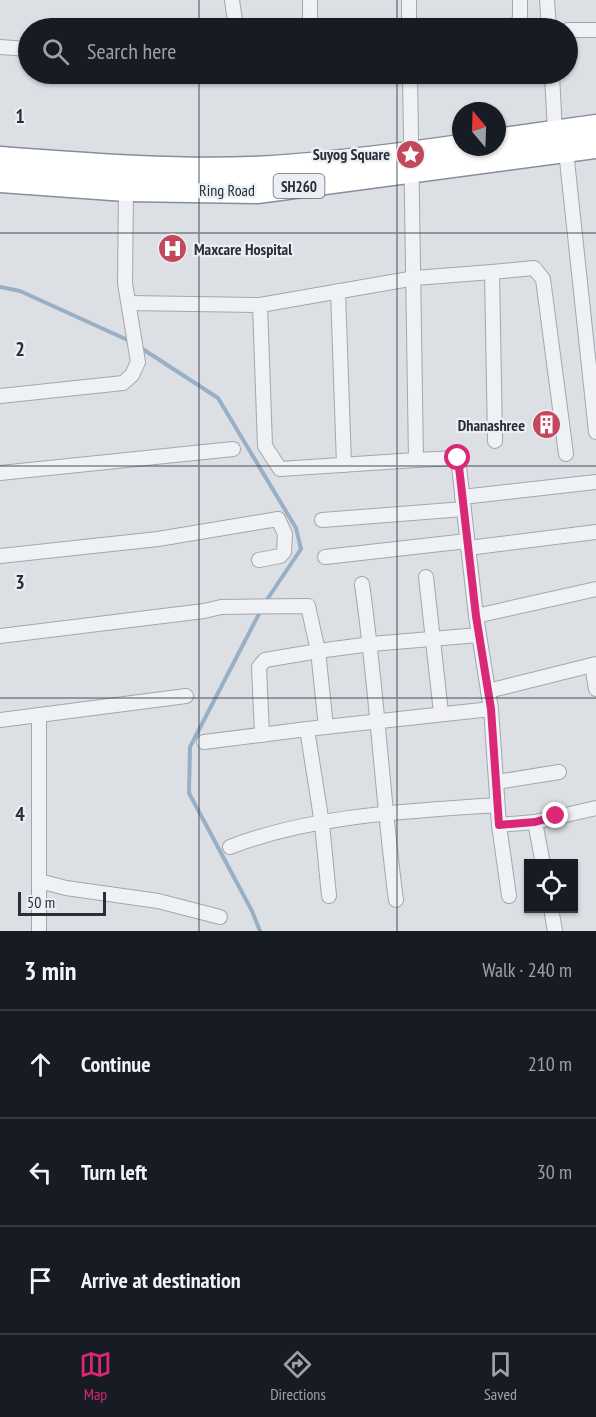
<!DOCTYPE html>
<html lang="en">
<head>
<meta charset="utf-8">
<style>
	:root { --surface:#171b24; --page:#242831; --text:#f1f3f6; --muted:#9ea1a6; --line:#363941; --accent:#db2777 }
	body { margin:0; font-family:"PT Sans Narrow",sans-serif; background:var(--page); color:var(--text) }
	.controls { position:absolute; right:18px; bottom:18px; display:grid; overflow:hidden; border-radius:0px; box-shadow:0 2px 4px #0004 }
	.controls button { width:54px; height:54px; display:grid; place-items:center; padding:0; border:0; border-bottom:2px solid var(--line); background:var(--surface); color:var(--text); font:30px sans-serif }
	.compass { position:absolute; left:452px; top:102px; width:54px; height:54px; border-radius:50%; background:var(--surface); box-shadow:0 2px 4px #0004; rotate:341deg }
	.scale { position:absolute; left:18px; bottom:15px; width:88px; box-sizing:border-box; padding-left:6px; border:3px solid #272f3b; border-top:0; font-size:16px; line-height:21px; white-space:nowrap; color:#272f3b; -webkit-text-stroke:4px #ebeff3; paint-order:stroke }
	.stop { position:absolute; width:18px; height:18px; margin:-14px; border:4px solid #db2777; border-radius:50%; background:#fff }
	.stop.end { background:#db2777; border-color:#fff; box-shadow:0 2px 6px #0008 }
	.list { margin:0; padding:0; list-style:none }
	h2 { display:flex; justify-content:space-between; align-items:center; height:78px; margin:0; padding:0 24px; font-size:26px }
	h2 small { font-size:20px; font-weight:400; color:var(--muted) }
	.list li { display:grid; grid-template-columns:39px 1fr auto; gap:18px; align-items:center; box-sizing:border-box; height:108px; padding:0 24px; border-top:2px solid var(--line) }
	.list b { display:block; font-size:22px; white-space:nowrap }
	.list em { font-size:20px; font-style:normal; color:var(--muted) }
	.icon { flex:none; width:33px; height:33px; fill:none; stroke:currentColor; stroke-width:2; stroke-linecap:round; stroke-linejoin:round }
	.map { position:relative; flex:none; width:596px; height:931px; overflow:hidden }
	.search { position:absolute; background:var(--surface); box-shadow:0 2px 4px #0004; left:18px; right:18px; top:18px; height:66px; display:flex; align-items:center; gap:15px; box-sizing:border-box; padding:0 21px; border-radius:33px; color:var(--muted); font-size:22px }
	.sheet { height:402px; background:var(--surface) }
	nav { display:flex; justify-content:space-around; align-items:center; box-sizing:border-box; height:84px; border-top:2px solid var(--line); background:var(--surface); font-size:16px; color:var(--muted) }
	nav a { display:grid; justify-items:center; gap:3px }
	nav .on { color:var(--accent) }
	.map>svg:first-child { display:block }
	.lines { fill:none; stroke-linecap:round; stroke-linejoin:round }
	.stream { stroke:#99afc4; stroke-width:4 }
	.street-casing { stroke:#a2a7af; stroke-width:16 }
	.highway-casing { stroke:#858e9b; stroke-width:27 }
	.street { stroke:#eff1f4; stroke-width:14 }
	.highway { stroke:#fff; stroke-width:24 }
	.route { stroke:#db2777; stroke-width:8 }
	.grid { fill:none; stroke:#272f3b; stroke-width:1.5; stroke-opacity:0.55 }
	.labels { text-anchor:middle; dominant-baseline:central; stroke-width:4.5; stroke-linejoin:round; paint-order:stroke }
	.shield { fill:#ebeff3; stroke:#626972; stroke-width:1.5 }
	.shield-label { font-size:15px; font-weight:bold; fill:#272f3b }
	.poi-label { font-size:16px; font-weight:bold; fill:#272f3b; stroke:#ebeff3; text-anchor:end }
	.street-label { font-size:16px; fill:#272f3b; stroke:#ebeff3 }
	.grid-label { font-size:20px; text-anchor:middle; font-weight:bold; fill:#272f3b; stroke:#ebeff3; stroke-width:4.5; stroke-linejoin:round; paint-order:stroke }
</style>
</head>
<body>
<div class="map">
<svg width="596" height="931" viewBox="0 0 596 931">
	<rect width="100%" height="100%" fill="#dce0e5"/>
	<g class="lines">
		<!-- stream -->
		<g class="stream">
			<path d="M0,287L20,291L132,342"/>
			<path d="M138,346L218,398L296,528L301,549L264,604"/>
			<path d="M260,931L252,911L189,793L190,747L261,610"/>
		</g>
		<defs>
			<g id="street">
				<path d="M232,0L236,28"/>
				<path d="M310,0V28"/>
				<path d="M409,0V28"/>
				<path d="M547,0L549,28"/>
				<path d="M512,28L520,20V0"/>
				<path d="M568,30H596"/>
				<path d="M0,47L28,49"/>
				<path d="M410,74L416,460L458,458L476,616L491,709L499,825L535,822L596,808"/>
				<path d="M552,74L555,133"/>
				<path d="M566,151L596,432"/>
				<path d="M492,272L534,268L543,279L566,454"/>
				<path d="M338,291L344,465"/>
				<path d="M129,303L260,305L415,278L492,272L495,441"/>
				<path d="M260,305L265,446L280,469L416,460"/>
				<path d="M0,396L123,383L132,375L138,362L125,283L126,189"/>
				<path d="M0,473L233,449"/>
				<path d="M462,497L596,482"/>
				<path d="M322,520L464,509"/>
				<path d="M468,548L596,532"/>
				<path d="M0,556L158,539L278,519L285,534L284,552L280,556L259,560"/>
				<path d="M325,557L467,541"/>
				<path d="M426,577L441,713"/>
				<path d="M362,584C377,689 382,795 396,900"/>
				<path d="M476,616L596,589"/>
				<path d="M0,636L204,611L221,607L308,606L318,651L265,660L259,667L262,735"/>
				<path d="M592,665L596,689"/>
				<path d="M488,691L596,664"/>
				<path d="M0,720L186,696"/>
				<path d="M326,727L318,651L371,644L479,635"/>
				<path d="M204,742L307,729"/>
				<path d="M497,782L559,772"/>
				<path d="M535,822L543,864"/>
				<path d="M499,825L509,896"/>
				<path d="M230,847C312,815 410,811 497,805"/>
				<path d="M39,881L66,888L158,901L220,917"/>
				<path d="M329,896L322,824L307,729L491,709"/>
				<path d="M551,908L555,931"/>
				<path d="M39,931V715"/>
			</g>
			<g id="highway">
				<path d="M497,141L596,127"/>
				<path d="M0,159C84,165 168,172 252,169C322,166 391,157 461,147"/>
				<path d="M0,180L126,189L257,191L596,146"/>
			</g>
		</defs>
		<!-- street casing -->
		<use href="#street" class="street-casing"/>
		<!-- highway casing -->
		<use href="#highway" class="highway-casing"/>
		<!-- street -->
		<use href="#street" class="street"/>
		<!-- highway -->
		<use href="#highway" class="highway"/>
	</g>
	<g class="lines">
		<!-- route -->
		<path class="route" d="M458,458L476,616L491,709L499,825L535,822L556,816"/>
	</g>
	<!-- grid -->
	<path class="grid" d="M199,0V28M397,0V28M199,74V931M397,74V931M0,233H596M0,466H596M0,698H596"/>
	<!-- icons -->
	<defs>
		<symbol id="sight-disc" viewBox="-11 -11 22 22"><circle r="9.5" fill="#c4485d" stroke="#ebeff3"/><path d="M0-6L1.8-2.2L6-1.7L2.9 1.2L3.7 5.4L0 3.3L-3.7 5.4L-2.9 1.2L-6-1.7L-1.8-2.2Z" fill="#fff"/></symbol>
		<symbol id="hospital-disc" viewBox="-11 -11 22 22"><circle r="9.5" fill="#c4485d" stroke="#ebeff3"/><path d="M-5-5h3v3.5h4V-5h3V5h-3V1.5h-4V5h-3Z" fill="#fff"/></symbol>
		<symbol id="building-disc" viewBox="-11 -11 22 22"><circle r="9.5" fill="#c4485d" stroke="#ebeff3"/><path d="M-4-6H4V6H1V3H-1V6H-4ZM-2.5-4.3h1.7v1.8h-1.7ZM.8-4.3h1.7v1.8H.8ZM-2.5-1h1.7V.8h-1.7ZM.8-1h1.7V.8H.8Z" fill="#fff"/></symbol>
	</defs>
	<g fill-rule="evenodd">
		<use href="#sight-disc" x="394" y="138" width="33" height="33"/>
		<use href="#hospital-disc" x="156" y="232" width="33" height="33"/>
		<use href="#building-disc" x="530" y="408" width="33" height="33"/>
	</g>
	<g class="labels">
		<!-- shield labels -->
		<rect class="shield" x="273.5" y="174" width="51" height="24" rx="4.5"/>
		<g class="shield-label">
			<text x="299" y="186">SH260</text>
		</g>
		<!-- poi labels -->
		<g class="poi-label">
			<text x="390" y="154">Suyog Square</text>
			<text x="194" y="249" text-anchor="start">Maxcare Hospital</text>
			<text x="525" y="425">Dhanashree</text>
		</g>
		<!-- street labels -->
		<g class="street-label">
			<text x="227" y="190">Ring Road</text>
		</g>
	</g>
	<g class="grid-label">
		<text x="20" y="123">1</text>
		<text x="20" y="356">2</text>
		<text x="20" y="589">3</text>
		<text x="20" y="821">4</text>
	</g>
</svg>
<div class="controls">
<button><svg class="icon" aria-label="locate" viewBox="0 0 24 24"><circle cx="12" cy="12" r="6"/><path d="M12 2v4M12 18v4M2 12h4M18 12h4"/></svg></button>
</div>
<svg class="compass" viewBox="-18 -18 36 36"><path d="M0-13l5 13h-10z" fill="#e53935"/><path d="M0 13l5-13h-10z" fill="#9ea1a6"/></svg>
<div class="scale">50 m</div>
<div class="stop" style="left:458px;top:458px"></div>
<div class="stop end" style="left:556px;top:816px"></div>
<div class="search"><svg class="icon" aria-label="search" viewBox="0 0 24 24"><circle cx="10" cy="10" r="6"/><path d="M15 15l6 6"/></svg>Search here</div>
</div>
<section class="sheet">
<h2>3 min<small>Walk · 240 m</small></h2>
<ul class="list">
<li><svg class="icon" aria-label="ahead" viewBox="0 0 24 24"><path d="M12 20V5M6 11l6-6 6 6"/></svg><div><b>Continue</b></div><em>210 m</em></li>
<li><svg class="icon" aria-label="left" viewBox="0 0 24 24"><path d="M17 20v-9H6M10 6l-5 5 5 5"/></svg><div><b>Turn left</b></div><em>30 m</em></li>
<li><svg class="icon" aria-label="arrive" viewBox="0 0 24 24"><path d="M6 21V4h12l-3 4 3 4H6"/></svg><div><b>Arrive at destination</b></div></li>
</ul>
</section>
<nav>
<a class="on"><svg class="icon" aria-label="map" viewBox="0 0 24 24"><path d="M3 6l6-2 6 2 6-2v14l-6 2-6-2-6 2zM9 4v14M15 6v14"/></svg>Map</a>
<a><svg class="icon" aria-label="directions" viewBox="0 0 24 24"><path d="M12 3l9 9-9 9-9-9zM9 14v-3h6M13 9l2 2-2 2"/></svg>Directions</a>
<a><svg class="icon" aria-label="saved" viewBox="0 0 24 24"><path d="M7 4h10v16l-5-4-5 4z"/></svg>Saved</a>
</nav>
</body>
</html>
